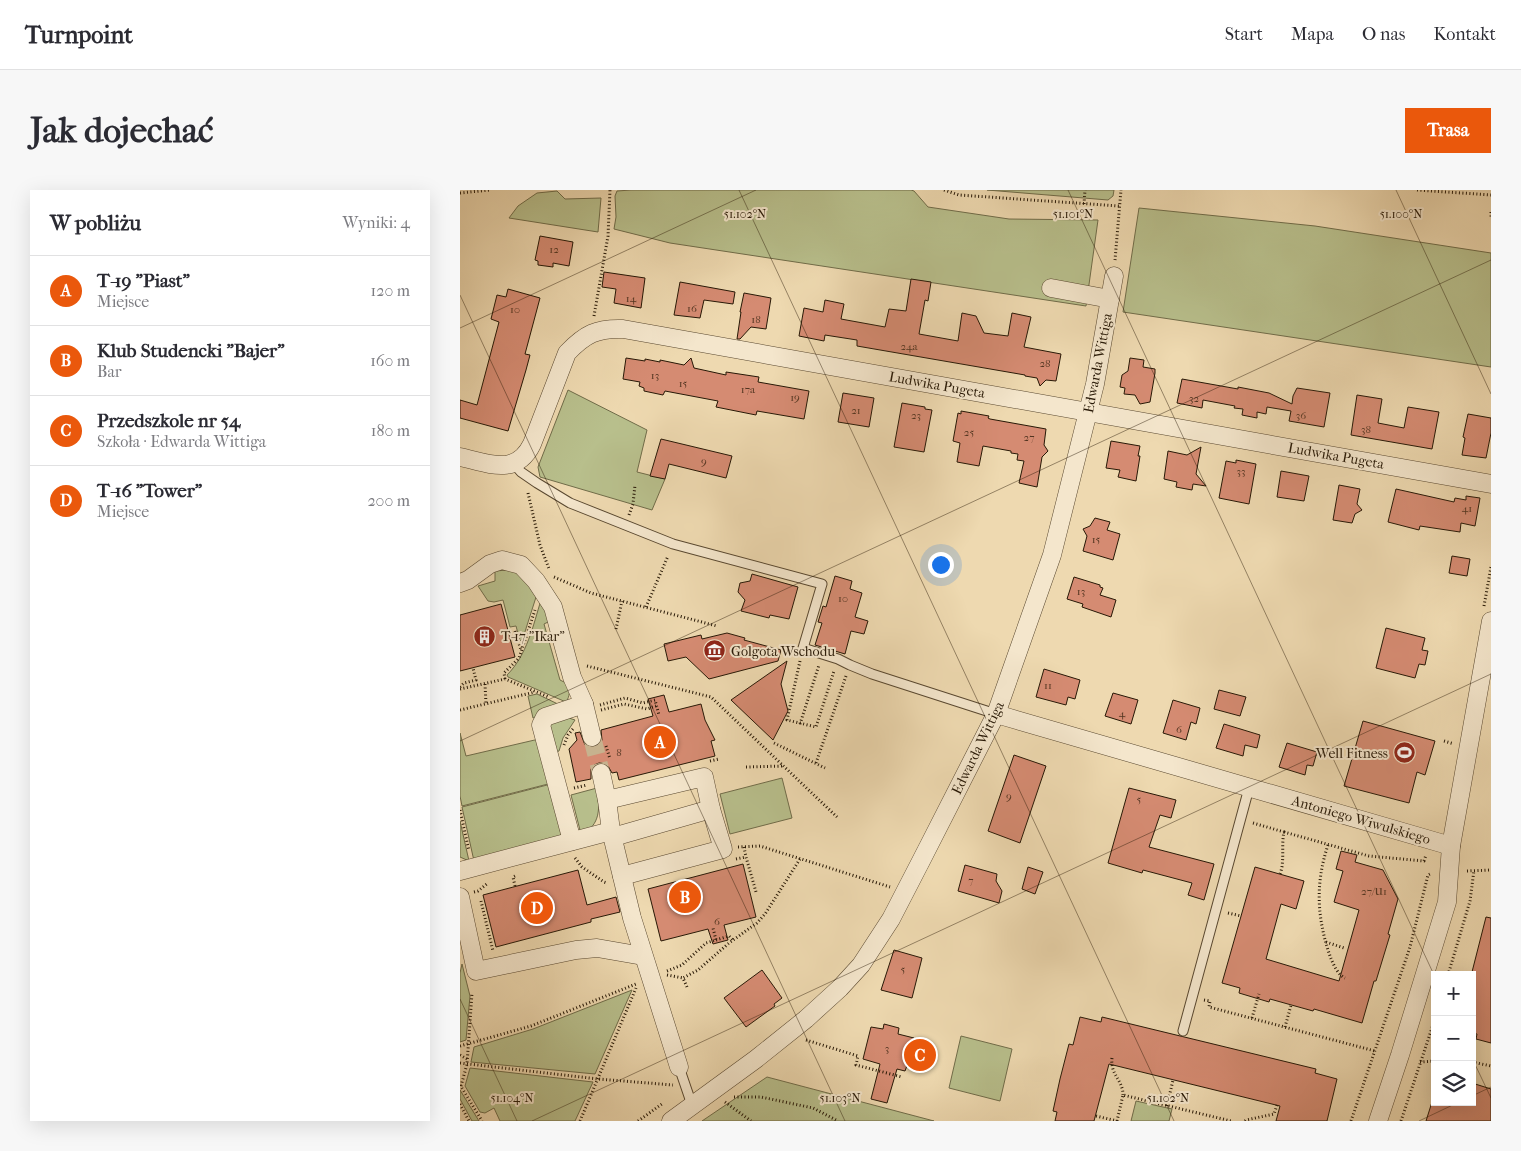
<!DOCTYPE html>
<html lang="pl">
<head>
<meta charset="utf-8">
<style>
	:root { --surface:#fff; --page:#f7f7f7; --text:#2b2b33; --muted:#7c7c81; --line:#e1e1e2; --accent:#ea580c }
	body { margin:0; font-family:"IM FELL French Canon",serif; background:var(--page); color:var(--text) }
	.controls { position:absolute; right:15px; bottom:15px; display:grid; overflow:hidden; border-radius:0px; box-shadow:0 5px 20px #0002 }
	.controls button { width:45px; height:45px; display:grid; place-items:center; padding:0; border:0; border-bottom:1px solid var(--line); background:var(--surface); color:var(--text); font:25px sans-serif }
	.you { position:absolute; left:480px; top:374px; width:18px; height:18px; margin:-12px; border:4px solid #fff; border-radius:50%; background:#1a73e8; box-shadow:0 0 0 8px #1a73e833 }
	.badge { display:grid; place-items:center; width:32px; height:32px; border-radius:50%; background:var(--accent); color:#fff; font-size:16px; font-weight:700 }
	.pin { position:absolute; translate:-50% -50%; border:2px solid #fff; box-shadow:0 1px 5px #0006 }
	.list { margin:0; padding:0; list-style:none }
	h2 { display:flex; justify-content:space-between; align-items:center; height:65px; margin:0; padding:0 20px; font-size:21px }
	h2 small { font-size:16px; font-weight:400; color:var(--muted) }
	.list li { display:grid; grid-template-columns:32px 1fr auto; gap:15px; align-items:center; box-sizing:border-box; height:70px; padding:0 20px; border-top:1px solid var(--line) }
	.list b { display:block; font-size:19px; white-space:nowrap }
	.list p { margin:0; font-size:16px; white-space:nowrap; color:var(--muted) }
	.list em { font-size:16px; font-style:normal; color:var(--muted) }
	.icon { flex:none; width:28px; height:28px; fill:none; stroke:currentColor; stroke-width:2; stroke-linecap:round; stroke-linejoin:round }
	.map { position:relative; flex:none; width:1031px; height:931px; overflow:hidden; border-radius:0px }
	header { display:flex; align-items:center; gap:30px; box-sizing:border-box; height:70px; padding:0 25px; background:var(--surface); border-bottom:1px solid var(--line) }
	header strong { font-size:24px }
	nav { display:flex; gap:28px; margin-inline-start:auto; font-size:18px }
	.intro { display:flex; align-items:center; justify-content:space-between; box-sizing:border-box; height:120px; padding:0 30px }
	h1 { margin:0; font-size:35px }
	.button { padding:12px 22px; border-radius:0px; background:var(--accent); color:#fff; font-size:18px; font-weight:700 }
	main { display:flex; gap:30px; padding:0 30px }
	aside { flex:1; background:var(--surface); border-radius:0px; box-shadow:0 5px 20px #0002 }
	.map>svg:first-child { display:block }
	.green { fill:#b8bf8c; stroke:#706c49 }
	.building { fill:#d58b72; stroke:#271806 }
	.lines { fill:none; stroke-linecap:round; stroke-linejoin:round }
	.minor-tunnel { stroke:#c6b28e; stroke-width:18; stroke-dasharray:18 9; stroke-linecap:butt }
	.service-casing { stroke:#594830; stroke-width:11 }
	.minor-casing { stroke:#594830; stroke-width:19 }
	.path { stroke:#271806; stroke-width:3; stroke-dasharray:1 2.5; stroke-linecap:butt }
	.service { stroke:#f4e6cc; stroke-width:9 }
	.minor { stroke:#f4e6cc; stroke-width:18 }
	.ticks { fill:none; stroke:#271806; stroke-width:1; stroke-opacity:0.45 }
	.labels { text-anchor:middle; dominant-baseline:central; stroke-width:4; stroke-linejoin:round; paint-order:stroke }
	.number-label { font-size:11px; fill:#523521 }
	.street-label { font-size:14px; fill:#271806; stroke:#f4e6cc }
	.poi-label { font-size:14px; fill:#271806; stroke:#f4e6cc; text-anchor:start }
	.ticks-label { font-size:12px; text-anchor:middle; fill:#271806; stroke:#f4e6cc; stroke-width:4; stroke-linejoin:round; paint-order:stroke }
</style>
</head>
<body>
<header>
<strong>Turnpoint</strong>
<nav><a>Start</a><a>Mapa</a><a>O nas</a><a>Kontakt</a></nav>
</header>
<div class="intro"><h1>Jak dojechać</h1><a class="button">Trasa</a></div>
<main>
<aside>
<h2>W pobliżu<small>Wyniki: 4</small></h2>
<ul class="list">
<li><span class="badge">A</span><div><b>T-19 &quot;Piast&quot;</b><p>Miejsce</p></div><em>120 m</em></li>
<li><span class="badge">B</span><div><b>Klub Studencki &quot;Bajer&quot;</b><p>Bar</p></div><em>160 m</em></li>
<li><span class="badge">C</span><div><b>Przedszkole nr 54</b><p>Szkoła · Edwarda Wittiga</p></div><em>180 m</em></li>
<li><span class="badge">D</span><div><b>T-16 &quot;Tower&quot;</b><p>Miejsce</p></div><em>200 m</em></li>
</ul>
</aside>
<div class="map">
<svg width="1031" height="931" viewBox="0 0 1031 931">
	<rect width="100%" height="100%" fill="#eed9b0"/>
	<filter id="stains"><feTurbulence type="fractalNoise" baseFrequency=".004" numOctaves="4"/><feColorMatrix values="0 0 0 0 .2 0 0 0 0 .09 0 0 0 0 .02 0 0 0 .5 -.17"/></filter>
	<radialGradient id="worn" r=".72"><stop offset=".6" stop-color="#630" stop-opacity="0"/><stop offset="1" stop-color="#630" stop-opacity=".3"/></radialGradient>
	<!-- green -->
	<g class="green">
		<path d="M171,0H451L454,1L468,17L549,29L638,30L626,116L210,53L154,39L156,27L155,6L157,1Z"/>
		<path d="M527,0H654L653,6L648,10Z"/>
		<path d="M97,1L105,9L141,8L138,42L49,28L58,16L77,3Z"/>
		<path d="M679,18L855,36L1031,63V177L663,122Z"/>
		<path d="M108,200L187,240L177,282L205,289L192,320L80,287L78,277Z"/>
		<path d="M48,380L57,382L77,404L63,448L60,451L56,436L50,437L43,410L34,412L28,411L18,396L35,391V381Z"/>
		<path d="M81,410L90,431L84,434L100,490L108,494C110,501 110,506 106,512L48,487L47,485C67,465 73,436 81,410Z"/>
		<path d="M77,504L102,516L73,528L68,506Z"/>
		<path d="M98,528H109L115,530L103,548L99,561L94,563L88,532Z"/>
		<path d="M0,543L6,566L79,549L90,591L88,594L2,616L0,606Z"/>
		<path d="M322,588L332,628L270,644L260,604Z"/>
		<path d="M91,594L106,648L14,671L2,617Z"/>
		<path d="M137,598C140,617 141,636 121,644L111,605Z"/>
		<path d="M0,631L9,671L0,667Z"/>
		<path d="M2,774L10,806L6,850L0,852V783Z"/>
		<path d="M172,800L135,884L11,872L14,857L73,839Z"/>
		<path d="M501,846L552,859L540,911L489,898Z"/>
		<path d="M10,878L133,892L115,931H40L34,918L25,923L20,922L5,896Z"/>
		<path d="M307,887L474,931H242Z"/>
		<path d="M0,900L19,931H12L0,909Z"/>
		<path d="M676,911L712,919L709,931H671Z"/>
	</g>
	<!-- building -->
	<g class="building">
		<path d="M80,46L113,52L109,76L93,73V77L78,75V71L75,70Z"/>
		<path d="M144,82L185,88L181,118L154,113L156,99L142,97Z"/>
		<path d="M451,89L471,92L468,111L465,110L459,144L498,151L502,123L516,126L524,143L548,146L552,123L571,127L564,157L601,164L596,191L586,190L580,196L577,188L565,186V185L397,156V150L365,145L364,151L339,146L344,118L363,122L365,110L384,114L381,129L425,137L429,119L446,121Z"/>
		<path d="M220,92L275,102L273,114L244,110L240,128L214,125Z"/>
		<path d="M48,99L80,108L65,164L70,165L66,180L48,241L0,228V210L17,215L39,132L31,129L37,105L46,107Z"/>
		<path d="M284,103L311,108L306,139L291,137L280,149H277L281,122H280Z"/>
		<path d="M166,168L185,171V169L200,172V170L224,175L231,168L234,178L266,185V182L299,187L298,192L349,201L344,229L297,221L296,225L256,217L258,211L205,201L203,205L184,201V198L179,196L180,192L163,189Z"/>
		<path d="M670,168L684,170L683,177L695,179V183L690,212L680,214L675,205L664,204L665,198L660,197L662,185L668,181Z"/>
		<path d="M722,189L778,199V197L809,203L832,214L833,206L837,198L870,203L864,237L829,231L831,221L807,217L806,224L797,222V228L782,225L783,219L774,218L775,216L743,210L742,218L717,213Z"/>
		<path d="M383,203L414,208L409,237L378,232Z"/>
		<path d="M897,205L922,209L918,233L944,238L948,217L979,222L972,259L891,245Z"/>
		<path d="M442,213L465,217V219L472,220L464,262L434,257Z"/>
		<path d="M501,221L529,226L528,228L530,229L586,239L584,255L588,261L582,267L577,297L559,293L564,271L557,270L558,264L551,263V261L523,256L519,276L497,272L500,253L493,251L498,223L501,224Z"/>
		<path d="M1008,224L1031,228V243L1026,268L1002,265L1005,248L1003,247Z"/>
		<path d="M201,249L272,266L266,288L209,274L205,289L190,286Z"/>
		<path d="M651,251L680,256L678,266H680L676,291L658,287L660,280L646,278Z"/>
		<path d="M741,257L736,284L746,296L733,294L732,300L716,297L717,292L704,289L708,261L727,265Z"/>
		<path d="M776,270L796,274L789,314L759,308L766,271L776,273Z"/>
		<path d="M821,281L849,286L844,311L817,307Z"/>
		<path d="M879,295L900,299L897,314L902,320L895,324L892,333L873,330Z"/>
		<path d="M936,299L994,312L995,308L1006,310V306L1020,308L1015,336L1001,333L1000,342L960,336L959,340L928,332Z"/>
		<path d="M635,328L650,332L647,340L660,344L653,370L623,361L627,346L623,339L630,336Z"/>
		<path d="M992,366L1010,369L1007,386L989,383Z"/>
		<path d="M292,384L338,397L329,429L310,425L309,428L281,421L285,410L278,402L280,393L290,391Z"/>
		<path d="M375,386L392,391L390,399L402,403L395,427L408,431L404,444L391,441L385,464L355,455L362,433L358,432L363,416L366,417Z"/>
		<path d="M614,387L640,395V397L643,398L640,405L656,410L651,427L622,417L623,414L607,409Z"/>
		<path d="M41,414L55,467L0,481V425Z"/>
		<path d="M926,438L965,448L962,460L968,461L965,475L959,474L955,488L916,478Z"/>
		<path d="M267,443L285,448L284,450L321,460L318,471L249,489L226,467L208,471L204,454L241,445L242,449Z"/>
		<path d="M327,471L321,494L328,521L313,550L271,510Z"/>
		<path d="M584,479L620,490L615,509L608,507L606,515L576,507Z"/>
		<path d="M759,500L786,507L780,526L754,519Z"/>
		<path d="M653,503L678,510L671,534L645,526Z"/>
		<path d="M204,505L209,522L241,514L245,530L255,550L251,551L255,566L159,590L157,582L152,583L148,576L144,573H139L134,575L131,579V589L116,592L109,559L117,550L115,543L120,542L125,555L129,557H135L140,554L142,550L141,540L193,526L188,509Z"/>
		<path d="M713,510L740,518L736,534L731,532L726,550L703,543Z"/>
		<path d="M903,531L975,551L965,585L957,582L949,613L884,596Z"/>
		<path d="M764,534L800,545L797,558L785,555L783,566L756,558Z"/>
		<path d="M827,553L857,562L853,576L847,575L845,585L819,577Z"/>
		<path d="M554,565L586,576L560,653L528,641Z"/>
		<path d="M669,598L716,610L711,628L700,625L689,657L754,674L744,710L728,705L732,693L683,680L682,683L648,673Z"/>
		<path d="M881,661L897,665L895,672L923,680L938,709L928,744L930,745L916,791H914L902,833L854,819L853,821L810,809L809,812L779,803L780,798L762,793L795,677L844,691L836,719L821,714L806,769L879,791L899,720L874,712L883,681L876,679Z"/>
		<path d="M283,674L296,727L264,735L268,750L253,754L248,739L201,751L188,699Z"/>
		<path d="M505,675L537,684L536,691L542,701L539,713L498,701Z"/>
		<path d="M568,677L583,682L575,704L562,699Z"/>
		<path d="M118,680L127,715L156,707L160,722L131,729V732L36,757L23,705Z"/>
		<path d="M1026,727L1031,728V853L1016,849L1017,844L1012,843V782Z"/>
		<path d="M434,760L462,768L452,808L421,800Z"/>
		<path d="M302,780L322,808L314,814L315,816L286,837L264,808Z"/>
		<path d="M620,827L641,832L642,827L856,879L855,883L877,889L867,931H816L820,916L649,874L634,931H595L597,922L593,921L600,889L609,854L613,855Z"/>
		<path d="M424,834L439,838L438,844L454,848L452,855L457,867L454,870L448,873L445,881L437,879L427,913L411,909L420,874L403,869L411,837L423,839Z"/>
		<path d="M1012,893L1031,899V931H966L972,912H1012Z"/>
	</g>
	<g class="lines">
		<!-- minor-tunnel -->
		<path class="minor-tunnel" d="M132,547L141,583"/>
		<defs>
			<g id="service">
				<path d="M54,274L61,282L77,293L110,313L213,354L362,394L343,458L378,469L390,475L412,484L536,524"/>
				<path d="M723,841L789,598"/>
				<path d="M219,877L232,915"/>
			</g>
			<g id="minor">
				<path d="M591,98L650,109"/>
				<path d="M0,267C28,273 56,287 72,254L107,163C125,144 137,138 163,139L1031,294"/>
				<path d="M0,393L8,390L30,374L42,370L61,375L76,391L93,417L112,487L124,514L132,547"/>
				<path d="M536,524L991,656"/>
				<path d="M141,583L147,610L151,641L172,728L219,877"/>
				<path d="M147,610L244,587L251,619"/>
				<path d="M153,647L251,619L263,659L162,686"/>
				<path d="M112,651L81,535L85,527L124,514"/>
				<path d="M0,681L151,641"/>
				<path d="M0,707L16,781L116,760L137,758L183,766"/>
				<path d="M211,931L296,869L346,829L380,798L401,775L431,729L462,669L536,524L592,365L635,194L654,86"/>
				<path d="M918,931L940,865L987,712L991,656L1031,431"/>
			</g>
		</defs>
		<!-- service casing -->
		<use href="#service" class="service-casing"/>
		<!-- minor casing -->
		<use href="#minor" class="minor-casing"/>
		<!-- path -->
		<g class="path">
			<path d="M484,0L499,5L659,16"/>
			<path d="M957,0L1031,5"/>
			<path d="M0,3L30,0"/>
			<path d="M624,14L625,0"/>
			<path d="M1031,22V29"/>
			<path d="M655,70L661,0"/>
			<path d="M134,126L148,46L150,0"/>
			<path d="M68,303L80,355L89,379"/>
			<path d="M169,325L173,314L175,295"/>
			<path d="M94,387L131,403L257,436"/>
			<path d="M1024,416L1031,377"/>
			<path d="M186,417L208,366"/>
			<path d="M156,439L162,411"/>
			<path d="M55,441L61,460"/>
			<path d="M340,471L327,530L356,537L374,481"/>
			<path d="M127,476L251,507L377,627"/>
			<path d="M45,489L44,483L59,468L75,420"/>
			<path d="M25,494L26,514"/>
			<path d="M0,497L4,493L16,490L13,478"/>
			<path d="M0,499L45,489L89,507"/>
			<path d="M140,515L165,508L183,513L195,510L199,525"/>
			<path d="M0,520L75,502"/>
			<path d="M141,520L164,514L187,519L196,516"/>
			<path d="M340,534L359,475"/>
			<path d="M984,551L994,554"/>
			<path d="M314,553L365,578"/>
			<path d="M104,555L108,545L113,539"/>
			<path d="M146,556L150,569"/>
			<path d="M250,571L259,569"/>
			<path d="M356,573L386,486"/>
			<path d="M286,577L324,576"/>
			<path d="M114,598L127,595"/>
			<path d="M0,620L9,661"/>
			<path d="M793,633L824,642C821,656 825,671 820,684"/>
			<path d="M824,642L909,666L964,671L966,665"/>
			<path d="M868,655C855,694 857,728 870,766C873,774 878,785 885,788"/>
			<path d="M278,657L300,656L430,697"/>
			<path d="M284,657L286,667"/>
			<path d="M115,668L122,677L144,692L147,693"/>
			<path d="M276,669L286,667L296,702"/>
			<path d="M1007,681L1031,680"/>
			<path d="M55,686L53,687L55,696"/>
			<path d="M14,702L18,701L28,693"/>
			<path d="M21,711L33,761"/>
			<path d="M768,723L781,726"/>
			<path d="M256,750L269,746L273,750"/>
			<path d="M866,752L884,758"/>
			<path d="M207,781L222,775L246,753L256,750L253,738"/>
			<path d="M207,785L223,788"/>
			<path d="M988,785L1010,711L1014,680"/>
			<path d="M227,797L223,788L238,780L269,753L297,733L305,724L340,669"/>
			<path d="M744,810L750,811L749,817L915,861"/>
			<path d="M792,828L799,804"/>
			<path d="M825,837L831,815"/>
			<path d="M346,850L398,866L396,875L442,887"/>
			<path d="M0,856L71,836L176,794"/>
			<path d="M0,865L7,869"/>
			<path d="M652,868C650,885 663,890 663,905"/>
			<path d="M960,872L975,871"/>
			<path d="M1012,872L1031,876"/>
			<path d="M0,873L138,889L213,895"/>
			<path d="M0,895L22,931"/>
			<path d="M1,896L7,874L12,803"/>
			<path d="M274,907H301L353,918L378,931"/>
			<path d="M265,912L291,931"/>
			<path d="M0,914L9,931"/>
			<path d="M707,916L713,890"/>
			<path d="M636,926L657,931"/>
			<path d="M120,931L176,798"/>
			<path d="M178,931L202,914"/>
			<path d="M657,931L663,905L771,931"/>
			<path d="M785,931L786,930L814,924L817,915"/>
			<path d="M891,931L950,757L968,685L972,683"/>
			<path d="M941,931L975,829"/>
		</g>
		<!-- service -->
		<use href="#service" class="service"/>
		<!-- minor -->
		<use href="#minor" class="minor"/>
	</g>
	<!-- ticks -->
	<path class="ticks" d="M279,0L714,931M608,0L975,787M936,0L1031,204M0,105L385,931M0,138L296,0M0,551L1031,70M0,809L57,931M1012,868L1031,908M1012,906L1031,897M72,931L1031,484M959,931L999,912"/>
	<!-- icons -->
	<defs>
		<symbol id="building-disc" viewBox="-11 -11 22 22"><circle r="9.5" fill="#8f2418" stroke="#f4e6cc"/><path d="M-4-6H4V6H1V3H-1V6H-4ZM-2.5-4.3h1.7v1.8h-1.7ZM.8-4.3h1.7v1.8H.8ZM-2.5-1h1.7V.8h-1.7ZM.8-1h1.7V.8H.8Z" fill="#fff"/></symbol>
		<symbol id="museum-disc" viewBox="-11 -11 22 22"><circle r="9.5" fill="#8f2418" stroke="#f4e6cc"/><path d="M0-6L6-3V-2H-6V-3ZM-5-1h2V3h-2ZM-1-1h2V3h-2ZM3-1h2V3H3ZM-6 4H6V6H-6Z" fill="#fff"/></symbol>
		<symbol id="stadium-disc" viewBox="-11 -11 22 22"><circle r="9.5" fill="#8f2418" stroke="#f4e6cc"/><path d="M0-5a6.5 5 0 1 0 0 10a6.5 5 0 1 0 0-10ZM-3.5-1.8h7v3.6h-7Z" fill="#fff"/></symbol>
	</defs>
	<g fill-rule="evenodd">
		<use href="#building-disc" x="12" y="434" width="25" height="25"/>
		<use href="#museum-disc" x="242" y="448" width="25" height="25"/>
		<use href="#stadium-disc" x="932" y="550" width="25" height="25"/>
	</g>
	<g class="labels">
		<!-- number labels -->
		<g class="number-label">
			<text x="94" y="59">12</text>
			<text x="171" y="108">14</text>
			<text x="232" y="118">16</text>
			<text x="55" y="119">10</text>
			<text x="296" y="129">18</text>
			<text x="449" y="156">24a</text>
			<text x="585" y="173">28</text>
			<text x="195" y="185">13</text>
			<text x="223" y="193">15</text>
			<text x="288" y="199">17a</text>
			<text x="335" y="207">19</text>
			<text x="734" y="208">32</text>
			<text x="396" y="220">21</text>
			<text x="456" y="225">23</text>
			<text x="841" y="225">36</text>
			<text x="906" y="239">38</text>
			<text x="509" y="242">25</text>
			<text x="569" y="247">27</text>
			<text x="244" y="271">9</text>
			<text x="781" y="281">33</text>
			<text x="1007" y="318">41</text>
			<text x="636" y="349">15</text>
			<text x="621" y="401">13</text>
			<text x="383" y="408">10</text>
			<text x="588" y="495">11</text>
			<text x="662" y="523">4</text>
			<text x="719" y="539">6</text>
			<text x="159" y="562">8</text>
			<text x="549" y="606">9</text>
			<text x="679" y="609">5</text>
			<text x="511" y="690">7</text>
			<text x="914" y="701">27/U1</text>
			<text x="257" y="731">6</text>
			<text x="443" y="779">5</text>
			<text x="427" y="858">3</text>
		</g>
		<!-- street labels -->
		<g class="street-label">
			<text transform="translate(638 173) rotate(-79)">Edwarda Wittiga</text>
			<text transform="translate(477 195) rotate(10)">Ludwika Pugeta</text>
			<text transform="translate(876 266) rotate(10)">Ludwika Pugeta</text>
			<text transform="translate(518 558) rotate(-64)">Edwarda Wittiga</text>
			<text transform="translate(901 630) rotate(16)">Antoniego Wiwulskiego</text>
		</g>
		<!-- poi labels -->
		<g class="poi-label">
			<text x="41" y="446">T-17 "Ikar"</text>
			<text x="271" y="461">Golgota Wschodu</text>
			<text x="928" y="563" text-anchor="end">Well Fitness</text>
		</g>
	</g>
	<g class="ticks-label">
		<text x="613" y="28">51.101°N</text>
		<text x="941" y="28">51.100°N</text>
		<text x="285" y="28">51.102°N</text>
		<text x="52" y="912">51.104°N</text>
		<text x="380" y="912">51.103°N</text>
		<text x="708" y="912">51.102°N</text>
	</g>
	<rect width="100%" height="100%" filter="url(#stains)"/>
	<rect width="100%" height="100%" fill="url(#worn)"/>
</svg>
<div class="controls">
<button>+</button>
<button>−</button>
<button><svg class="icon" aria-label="layers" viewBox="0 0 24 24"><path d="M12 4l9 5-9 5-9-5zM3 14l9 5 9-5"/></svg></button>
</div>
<div class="you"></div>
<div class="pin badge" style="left:200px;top:552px">A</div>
<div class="pin badge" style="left:225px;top:707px">B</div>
<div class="pin badge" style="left:460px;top:865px">C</div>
<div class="pin badge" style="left:77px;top:718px">D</div>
</div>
</main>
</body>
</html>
